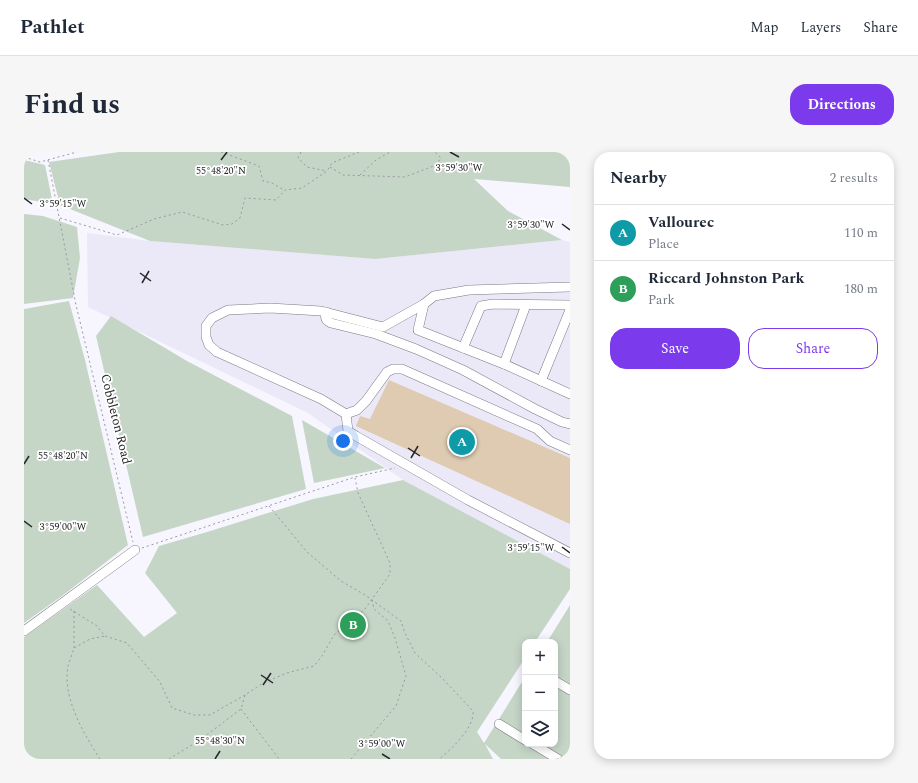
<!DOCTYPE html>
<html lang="en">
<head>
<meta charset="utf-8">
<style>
	:root { --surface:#fff; --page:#f6f6f7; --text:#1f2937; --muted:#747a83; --line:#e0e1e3; --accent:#7c3aed }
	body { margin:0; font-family:Spectral,serif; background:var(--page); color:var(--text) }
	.controls { position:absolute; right:12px; bottom:12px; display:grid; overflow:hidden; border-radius:8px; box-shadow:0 2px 10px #0003 }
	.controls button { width:36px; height:36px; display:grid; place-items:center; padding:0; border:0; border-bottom:1px solid var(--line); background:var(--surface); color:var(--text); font:20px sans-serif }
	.you { position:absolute; left:319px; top:289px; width:14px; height:14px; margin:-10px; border:3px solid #fff; border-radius:50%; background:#1a73e8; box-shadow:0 0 0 6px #1a73e833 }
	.badge { display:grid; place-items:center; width:26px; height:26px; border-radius:50%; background:var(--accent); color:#fff; font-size:13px; font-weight:700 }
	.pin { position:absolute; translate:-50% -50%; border:2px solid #fff; box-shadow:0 1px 4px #0006 }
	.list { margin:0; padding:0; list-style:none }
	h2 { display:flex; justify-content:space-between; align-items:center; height:52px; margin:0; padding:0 16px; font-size:17px }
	h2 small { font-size:13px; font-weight:400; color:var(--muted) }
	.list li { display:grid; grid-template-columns:26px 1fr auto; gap:12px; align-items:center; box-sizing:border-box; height:56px; padding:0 16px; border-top:1px solid var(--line) }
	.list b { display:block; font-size:15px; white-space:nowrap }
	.list p { margin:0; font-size:13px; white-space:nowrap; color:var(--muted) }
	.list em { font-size:13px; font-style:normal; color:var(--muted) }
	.actions { display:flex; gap:8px; padding:12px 16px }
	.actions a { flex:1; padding:9px 0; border:1px solid var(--accent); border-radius:16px; text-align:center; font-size:14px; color:var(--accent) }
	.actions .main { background:var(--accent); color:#fff }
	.icon { flex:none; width:22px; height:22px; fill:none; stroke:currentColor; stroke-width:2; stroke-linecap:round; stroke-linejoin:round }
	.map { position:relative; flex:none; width:546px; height:607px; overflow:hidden; border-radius:16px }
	header { display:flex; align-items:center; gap:24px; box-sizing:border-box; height:56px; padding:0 20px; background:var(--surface); border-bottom:1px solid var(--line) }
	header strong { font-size:19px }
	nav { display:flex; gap:22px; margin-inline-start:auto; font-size:14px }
	.intro { display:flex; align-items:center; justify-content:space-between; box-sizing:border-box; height:96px; padding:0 24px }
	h1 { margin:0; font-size:28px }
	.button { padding:10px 18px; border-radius:16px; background:var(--accent); color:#fff; font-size:14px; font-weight:700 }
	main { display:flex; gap:24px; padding:0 24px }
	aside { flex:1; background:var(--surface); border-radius:16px; box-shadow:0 2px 10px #0003 }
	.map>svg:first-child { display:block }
	.built { fill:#ebe8f8 }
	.green { fill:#c5d6c7 }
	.building { fill:#decbb2 }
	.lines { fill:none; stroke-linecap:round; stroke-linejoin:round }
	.minor-casing { stroke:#7b7a82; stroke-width:10 }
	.path { stroke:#99989e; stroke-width:1; stroke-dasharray:2 3; stroke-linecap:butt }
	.minor { stroke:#fff; stroke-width:9 }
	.ticks { fill:none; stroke:#262629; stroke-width:1.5 }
	.labels { text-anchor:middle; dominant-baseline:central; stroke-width:3.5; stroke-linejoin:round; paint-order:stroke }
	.street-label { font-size:13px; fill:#262629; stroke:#fff }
	.ticks-label { font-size:10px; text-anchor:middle; fill:#262629; stroke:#fff; stroke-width:3.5; stroke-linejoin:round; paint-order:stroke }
</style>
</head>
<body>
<header>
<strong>Pathlet</strong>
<nav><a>Map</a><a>Layers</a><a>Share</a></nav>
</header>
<div class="intro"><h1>Find us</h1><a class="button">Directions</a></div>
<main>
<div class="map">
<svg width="546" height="607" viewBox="0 0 546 607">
	<rect width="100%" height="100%" fill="#f7f6ff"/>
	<!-- built -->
	<path class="built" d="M63,81L126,89L351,107L538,88L546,90V417L379,328L284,261L64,155Z"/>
	<!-- green -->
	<g class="green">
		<path d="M95,0H546V35L450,27L484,59L538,88L351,107L126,89L36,53L25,10Z"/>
		<path d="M0,8L21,13L29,52L0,47Z"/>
		<path d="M0,62L19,64L53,75L56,106L49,146L0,152Z"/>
		<path d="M45,149L61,208L104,393L42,441L0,471V157Z"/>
		<path d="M87,164L163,209L268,264L282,337L119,385L72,184Z"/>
		<path d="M278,268L361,316L290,331Z"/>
		<path d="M379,328L546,417V437L511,490H501V506L453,580L460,591L501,525V592H531V490H523L546,453V607H477L461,592L469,607H0V485L73,433L120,485L153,461L121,421L135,394L183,380L289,347Z"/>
	</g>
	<!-- building -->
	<path class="building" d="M365,228L546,306V372L332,274L336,264L346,267Z"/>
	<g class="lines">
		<defs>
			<g id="minor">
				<path d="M546,135L445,138L410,144L400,152L359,175L297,159L246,156L204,158L188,166L182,174V185L185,193L193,200L297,247L322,262L324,279L332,284L444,348L546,401"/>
				<path d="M400,152L394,178L480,212L546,242"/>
				<path d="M302,160C301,166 301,168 307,171L352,182L392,197L439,218L511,257L538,270L546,272"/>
				<path d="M439,196L457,154L469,152L546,153"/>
				<path d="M480,212L502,153"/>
				<path d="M517,229L546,158"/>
				<path d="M322,262L333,258L342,249L363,220L369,217H378L513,277L526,289L546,298"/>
				<path d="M0,479L111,398"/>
				<path d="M531,529L546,538"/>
				<path d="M475,572L501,588"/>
				<path d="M509,592L534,607"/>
			</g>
		</defs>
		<!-- minor casing -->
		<use href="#minor" class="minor-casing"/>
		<!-- path -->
		<g class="path">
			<path d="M197,0L235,14L239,29L248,31L260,38"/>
			<path d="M277,0L274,6L283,15L303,19"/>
			<path d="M0,5L16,10L53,0"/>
			<path d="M24,8L52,153L109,390"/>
			<path d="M306,15L319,23L381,25L412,13L417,6L411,0"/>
			<path d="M336,23L352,8L366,0"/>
			<path d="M36,66L93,83L130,67L158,60L199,73L208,72L216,66L221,46L252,48L261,38L278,36L303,19L308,11L335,0"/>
			<path d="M245,354L283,400L317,429L341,443L377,469L381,481L391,501L419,527L449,559C451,575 427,598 415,607"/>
			<path d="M118,396L331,325L371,316"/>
			<path d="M46,457L73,474L81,484L103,491L136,530L148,556L170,563H186L221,543"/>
			<path d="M50,496V459"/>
			<path d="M217,557L255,607"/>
			<path d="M76,607C60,582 38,546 44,514C46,508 48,502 50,496L66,487L81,484"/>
			<path d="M145,607L176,588L217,557L221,543L239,531L263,521L290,514L298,504L310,483L341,457L366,422V411L334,341L331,326"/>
			<path d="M327,607L372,554L382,524L371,486L364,469L350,457L348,448"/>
		</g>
		<!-- minor -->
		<use href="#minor" class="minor"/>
	</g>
	<!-- ticks -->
	<path class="ticks" d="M426,0L435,5M197,8L203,0M0,46L8,52M538,72L546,78M116,121L127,129M118,131L125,119M384,296L396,304M387,306L394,294M0,312L5,304M0,369L8,375M538,395L546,401M237,523L249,531M239,533L247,521M358,602L366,607M191,607L196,599"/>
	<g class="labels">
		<!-- street labels -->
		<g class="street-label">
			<text transform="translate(92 267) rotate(76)">Cobbleton Road</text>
		</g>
	</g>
	<g class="ticks-label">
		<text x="435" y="19">3°59'30"W</text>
		<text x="197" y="22">55°48'20"N</text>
		<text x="39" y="55">3°59'15"W</text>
		<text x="507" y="76">3°59'30"W</text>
		<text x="39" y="307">55°48'20"N</text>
		<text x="39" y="378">3°59'00"W</text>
		<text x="507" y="399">3°59'15"W</text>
		<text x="196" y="592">55°48'30"N</text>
		<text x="358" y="595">3°59'00"W</text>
	</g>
</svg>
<div class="controls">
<button>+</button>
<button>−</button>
<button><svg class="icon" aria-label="layers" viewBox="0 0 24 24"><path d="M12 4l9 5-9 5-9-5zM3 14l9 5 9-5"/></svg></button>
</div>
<div class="you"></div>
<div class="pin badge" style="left:438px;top:290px;background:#0f9aa8">A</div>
<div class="pin badge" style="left:329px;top:473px;background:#2e9e5b">B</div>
</div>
<aside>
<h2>Nearby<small>2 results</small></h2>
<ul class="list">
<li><span class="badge" style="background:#0f9aa8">A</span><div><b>Vallourec</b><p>Place</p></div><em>110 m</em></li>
<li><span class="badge" style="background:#2e9e5b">B</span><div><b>Riccard Johnston Park</b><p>Park</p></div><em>180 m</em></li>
</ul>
<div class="actions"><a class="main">Save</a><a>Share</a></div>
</aside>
</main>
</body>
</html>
